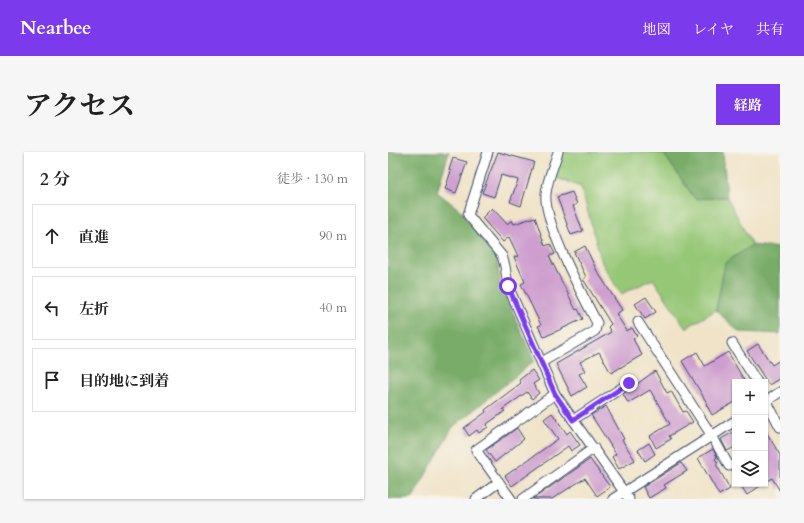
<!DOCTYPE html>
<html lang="ja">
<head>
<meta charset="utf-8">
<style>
	:root { --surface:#fff; --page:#f6f6f6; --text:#222; --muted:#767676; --line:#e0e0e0; --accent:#7c3aed }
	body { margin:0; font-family:Cardo,"Noto Serif JP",serif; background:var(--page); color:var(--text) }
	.controls { position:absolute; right:12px; bottom:12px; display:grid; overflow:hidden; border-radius:0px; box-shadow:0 1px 3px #0004 }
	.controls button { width:36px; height:36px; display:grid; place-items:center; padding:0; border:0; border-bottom:1px solid var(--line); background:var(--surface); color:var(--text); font:20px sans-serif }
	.stop { position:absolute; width:12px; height:12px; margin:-9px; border:3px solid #7c3aed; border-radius:50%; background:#fff }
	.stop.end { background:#7c3aed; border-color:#fff; box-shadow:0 1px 4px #0008 }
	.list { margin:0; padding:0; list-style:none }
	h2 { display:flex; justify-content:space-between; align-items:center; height:52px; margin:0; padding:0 16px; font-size:17px }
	h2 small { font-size:13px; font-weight:400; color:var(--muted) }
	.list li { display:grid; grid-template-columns:26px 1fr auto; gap:12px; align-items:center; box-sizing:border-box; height:64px; margin:0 8px 8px; padding:0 8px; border:1px solid var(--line); border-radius:0px }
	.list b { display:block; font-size:15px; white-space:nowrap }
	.list em { font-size:13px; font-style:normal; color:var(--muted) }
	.icon { flex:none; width:22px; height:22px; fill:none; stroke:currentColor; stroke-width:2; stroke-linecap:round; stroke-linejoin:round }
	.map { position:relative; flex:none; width:392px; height:347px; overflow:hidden; border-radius:0px }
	header { display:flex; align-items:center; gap:24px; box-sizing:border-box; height:56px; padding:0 20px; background:var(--accent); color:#fff }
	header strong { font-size:19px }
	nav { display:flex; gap:22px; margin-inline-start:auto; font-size:14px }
	.intro { display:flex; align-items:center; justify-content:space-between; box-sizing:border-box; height:96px; padding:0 24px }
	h1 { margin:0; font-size:28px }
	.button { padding:10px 18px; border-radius:0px; background:var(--accent); color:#fff; font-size:14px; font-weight:700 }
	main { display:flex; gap:24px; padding:0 24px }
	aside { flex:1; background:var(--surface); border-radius:0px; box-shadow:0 1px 3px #0004 }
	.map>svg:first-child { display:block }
	.green { fill:#96c777; stroke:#587b6a }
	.forest { fill:#78ac68; stroke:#4a6e63 }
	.building { fill:#ce9ecf }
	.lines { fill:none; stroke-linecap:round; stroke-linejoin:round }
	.minor-casing { stroke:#3b4a6e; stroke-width:11 }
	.minor { stroke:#fff; stroke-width:9 }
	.route { stroke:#7c3aed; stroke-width:5 }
</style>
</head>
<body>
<header>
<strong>Nearbee</strong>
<nav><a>地図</a><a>レイヤ</a><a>共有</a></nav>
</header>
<div class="intro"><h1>アクセス</h1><a class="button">経路</a></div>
<main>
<aside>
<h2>2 分<small>徒歩 · 130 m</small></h2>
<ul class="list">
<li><svg class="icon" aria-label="ahead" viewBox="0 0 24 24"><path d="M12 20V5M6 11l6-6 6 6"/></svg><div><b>直進</b></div><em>90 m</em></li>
<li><svg class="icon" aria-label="left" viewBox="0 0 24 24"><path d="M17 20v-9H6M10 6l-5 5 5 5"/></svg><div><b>左折</b></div><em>40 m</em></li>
<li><svg class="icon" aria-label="arrive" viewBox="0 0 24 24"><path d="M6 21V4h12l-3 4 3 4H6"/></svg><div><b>目的地に到着</b></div></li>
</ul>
</aside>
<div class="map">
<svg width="392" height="347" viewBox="0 0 392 347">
	<rect width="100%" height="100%" fill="#f7f3e8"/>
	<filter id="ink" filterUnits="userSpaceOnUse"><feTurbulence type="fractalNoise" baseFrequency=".025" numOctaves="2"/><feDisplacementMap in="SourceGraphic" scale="8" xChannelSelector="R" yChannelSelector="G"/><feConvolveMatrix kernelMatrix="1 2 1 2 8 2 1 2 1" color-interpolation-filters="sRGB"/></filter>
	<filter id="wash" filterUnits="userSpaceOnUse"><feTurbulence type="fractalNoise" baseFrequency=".012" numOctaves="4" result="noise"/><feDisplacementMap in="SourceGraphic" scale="16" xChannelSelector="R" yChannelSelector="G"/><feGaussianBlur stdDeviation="0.9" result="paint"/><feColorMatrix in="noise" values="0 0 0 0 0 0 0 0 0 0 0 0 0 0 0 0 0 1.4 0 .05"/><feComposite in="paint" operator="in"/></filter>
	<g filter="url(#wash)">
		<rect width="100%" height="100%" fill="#f0e3c8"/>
		<!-- green -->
		<path class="green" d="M173,0H263L276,2L307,47L339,45L364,93L337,111L328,158L298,176L265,127L233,142L214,111L193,35L166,25Z"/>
		<!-- forest -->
		<g class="forest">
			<path d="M0,0H61L49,40L72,58L109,105L112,131L146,209L65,275L24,347H0Z"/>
			<path d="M263,0H335L339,45L307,47L276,2Z"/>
			<path d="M364,93L392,96V182L351,180L328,158L337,111Z"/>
		</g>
		<g id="blocks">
			<!-- building -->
			<g class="building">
				<path d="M110,0L146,10L133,54L122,50L130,28L113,23L106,45L94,41Z"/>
				<path d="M65,6L79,10L68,41L57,37L63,19L61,18Z"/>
				<path d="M184,40L189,52L185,54L195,79L183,83L169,45Z"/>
				<path d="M104,56L119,72L124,68L126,72L147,65L157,94L162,92L167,102L161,104L188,158L190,157L195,167L156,185L150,174L153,173L133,132L137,130L126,105L130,104L121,85L115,90L94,66Z"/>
				<path d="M197,94L209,119L234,158L228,162L239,179L244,176L249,184L245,187L254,203L223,221L211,200L192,210L197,219L191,222L199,235L184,244L168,212L223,180L220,175L223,172L195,127L198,125L186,100Z"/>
				<path d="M258,145L268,160L257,167L247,152Z"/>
				<path d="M370,192L384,213L392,208V226L381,233L359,199Z"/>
				<path d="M309,200L317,214L340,200L357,230H347V250L324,263L318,252L319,251L294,209Z"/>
				<path d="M144,218L151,228L145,232L151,241L144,247L139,240L115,257L117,259L99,272L100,275L91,281L89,278L81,284L76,276L98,260L97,258L133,231L131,228Z"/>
				<path d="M267,219L279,241L283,239L295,260L298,259L305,270L281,284L283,287L268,296L262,284L282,272L262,238L240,251L235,242Z"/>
				<path d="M218,254L236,287L234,288L247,308L231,317L224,305L228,302L203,263Z"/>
				<path d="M164,261L179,282L182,279L192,293L183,299L180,294L124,334L117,324L170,287L156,267Z"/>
				<path d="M129,276L136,287L107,310L98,298Z"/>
				<path d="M377,278L392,303V339L384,326L377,331Z"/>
				<path d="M347,279V295L339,299L333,287Z"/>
				<path d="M261,291L267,302L257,309L250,298Z"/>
				<path d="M325,297L329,305L327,307L330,311L328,312L342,337L331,343L310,306Z"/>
				<path d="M202,307L222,335L209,344L197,326L164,347H145Z"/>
				<path d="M293,311L299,319L276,333L278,336L261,346L255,335Z"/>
				<path d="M352,332H375L359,343Z"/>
			</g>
		</g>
	</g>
	<g filter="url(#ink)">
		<use href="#blocks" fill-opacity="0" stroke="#3b4a6e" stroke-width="1"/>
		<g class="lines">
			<defs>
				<g id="minor">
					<path d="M100,0L80,63L114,104L117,114L120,134L167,242L241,347"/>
					<path d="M250,170L324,284L341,314"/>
					<path d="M344,191L369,230"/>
					<path d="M154,210L207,179L209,171C195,144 155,70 158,42C159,28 166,13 170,0"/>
					<path d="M377,246L392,275"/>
					<path d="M377,250L392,240"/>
					<path d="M185,268L241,231"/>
					<path d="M88,347L111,330"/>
					<path d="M123,347L88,298L167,242"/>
					<path d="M135,347L206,296"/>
					<path d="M225,347L347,269"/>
				</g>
			</defs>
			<!-- minor casing -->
			<use href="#minor" class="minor-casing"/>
			<!-- minor -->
			<use href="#minor" class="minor"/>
		</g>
	</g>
	<g class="lines" filter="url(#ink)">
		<!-- route -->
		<path class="route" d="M120,134L167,242L185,268L241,231"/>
	</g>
</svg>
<div class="controls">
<button>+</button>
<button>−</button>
<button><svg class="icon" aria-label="layers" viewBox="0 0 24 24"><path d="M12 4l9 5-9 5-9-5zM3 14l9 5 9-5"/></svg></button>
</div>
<div class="stop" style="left:120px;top:134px"></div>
<div class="stop end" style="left:241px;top:231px"></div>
</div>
</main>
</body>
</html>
